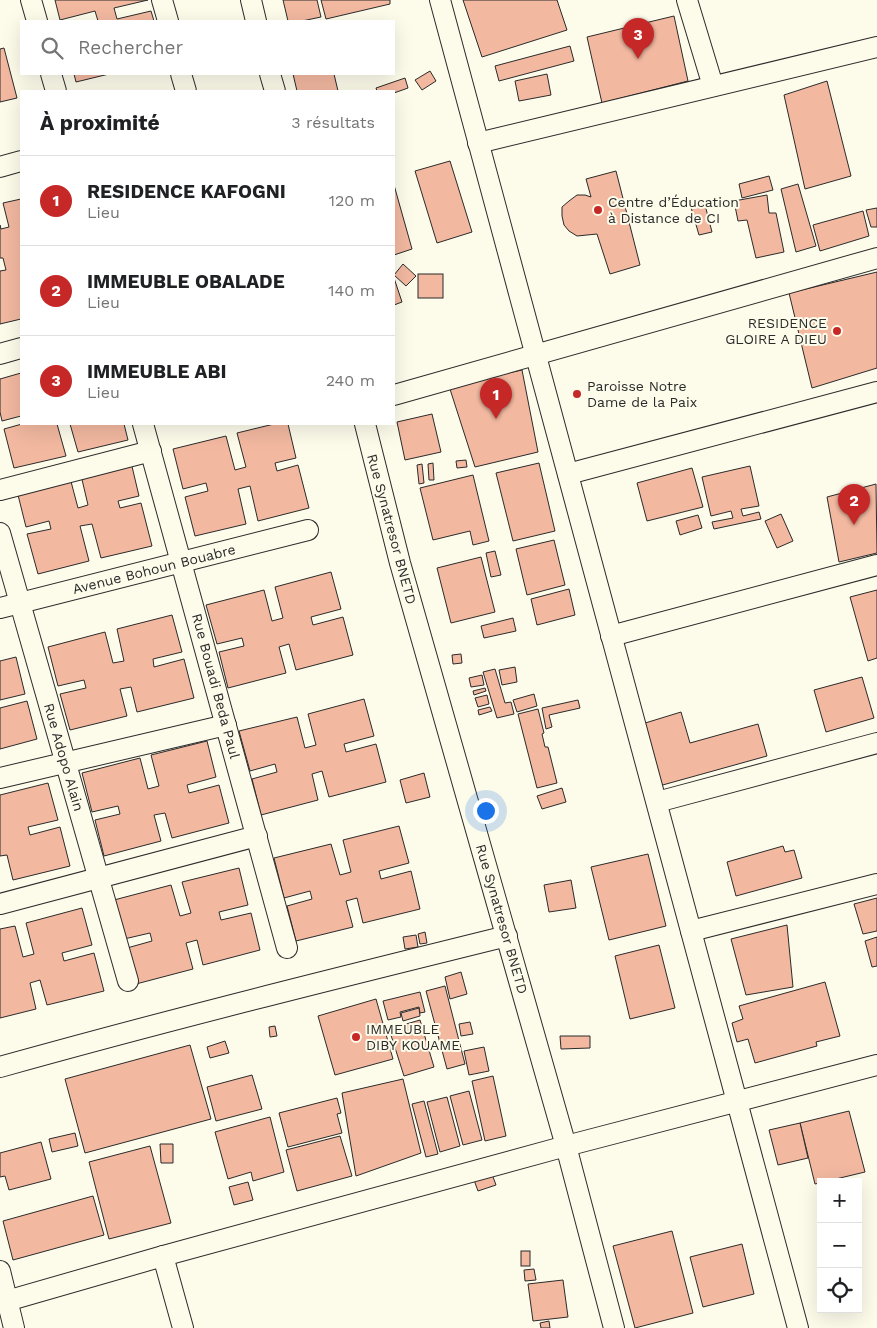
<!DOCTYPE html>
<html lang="fr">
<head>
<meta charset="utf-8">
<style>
	:root { --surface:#fff; --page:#f6f6f6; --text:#202124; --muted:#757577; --line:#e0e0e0; --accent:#c62828 }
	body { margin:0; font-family:"Work Sans",sans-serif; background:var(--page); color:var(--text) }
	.controls { position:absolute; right:15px; bottom:15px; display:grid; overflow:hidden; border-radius:0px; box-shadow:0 5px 20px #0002 }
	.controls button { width:45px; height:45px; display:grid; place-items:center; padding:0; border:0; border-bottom:1px solid var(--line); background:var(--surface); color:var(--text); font:25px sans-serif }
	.you { position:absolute; left:485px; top:810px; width:18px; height:18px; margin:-12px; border:4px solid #fff; border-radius:50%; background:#1a73e8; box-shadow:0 0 0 8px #1a73e833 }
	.badge { display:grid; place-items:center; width:32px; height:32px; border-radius:50%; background:var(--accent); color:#fff; font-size:16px; font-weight:700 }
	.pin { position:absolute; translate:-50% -41px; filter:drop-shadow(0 1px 2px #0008) }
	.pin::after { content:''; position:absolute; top:26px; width:18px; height:15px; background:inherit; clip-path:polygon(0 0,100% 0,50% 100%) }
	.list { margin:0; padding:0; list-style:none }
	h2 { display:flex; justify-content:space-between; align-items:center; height:65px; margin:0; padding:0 20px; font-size:21px }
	h2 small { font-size:16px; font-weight:400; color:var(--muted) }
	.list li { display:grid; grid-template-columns:32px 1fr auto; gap:15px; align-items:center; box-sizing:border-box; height:90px; padding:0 20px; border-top:1px solid var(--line) }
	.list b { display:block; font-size:19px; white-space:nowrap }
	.list p { margin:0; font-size:16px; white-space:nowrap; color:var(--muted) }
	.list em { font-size:16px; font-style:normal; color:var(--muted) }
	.icon { flex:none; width:28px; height:28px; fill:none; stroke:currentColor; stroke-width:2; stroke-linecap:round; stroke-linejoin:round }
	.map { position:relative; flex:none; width:877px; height:1328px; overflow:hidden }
	.search { position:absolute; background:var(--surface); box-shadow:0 5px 20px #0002; left:20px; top:20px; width:375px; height:55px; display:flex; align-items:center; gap:12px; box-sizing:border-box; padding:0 18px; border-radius:0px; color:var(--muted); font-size:19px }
	.panel { position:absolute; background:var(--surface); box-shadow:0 5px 20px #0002; left:20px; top:90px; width:375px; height:335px; border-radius:0px }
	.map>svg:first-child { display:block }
	.building { fill:#f2b8a0; stroke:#2b2b2b }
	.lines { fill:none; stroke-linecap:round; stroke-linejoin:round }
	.minor-casing { stroke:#2b2b2b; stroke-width:22 }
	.minor { stroke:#fdfbea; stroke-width:20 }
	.poi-dot { fill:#c62828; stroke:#fdfbea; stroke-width:2 }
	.labels { text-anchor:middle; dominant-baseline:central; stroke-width:4; stroke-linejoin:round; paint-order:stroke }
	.poi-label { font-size:14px; fill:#2b2b2b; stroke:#fdfbea; text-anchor:start }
	.street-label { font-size:14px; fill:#2b2b2b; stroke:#fdfbea }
</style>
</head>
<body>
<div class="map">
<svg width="877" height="1328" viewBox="0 0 877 1328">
	<rect width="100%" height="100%" fill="#fdfbea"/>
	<!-- building -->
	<g class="building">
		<path d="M55,0H148L114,8L117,19L151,11L154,21H98L95,11L60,20Z"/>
		<path d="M283,0H317L321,17L302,21H288Z"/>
		<path d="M321,0H390V4L326,19Z"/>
		<path d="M463,0H557L567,30L482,57Z"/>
		<path d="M674,16L688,81L602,103L587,37Z"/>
		<path d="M570,46L574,61L499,81L495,66Z"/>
		<path d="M4,48L17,98L0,102V49Z"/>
		<path d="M430,71L436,81L422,90L415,80Z"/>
		<path d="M74,74H109L76,82Z"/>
		<path d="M293,74H334L338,91H297Z"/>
		<path d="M547,74L551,95L519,101L515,81Z"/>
		<path d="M405,78L408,88L394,93V91H377L376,88Z"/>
		<path d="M827,81L851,176L805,189L784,95Z"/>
		<path d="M450,161L472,232L437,243L415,171Z"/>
		<path d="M616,171L640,265L610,274L597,234L577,236L569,231L564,225L562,216V207L569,201L577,195H585L591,197L586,179Z"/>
		<path d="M769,176L773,190L742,198L739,184Z"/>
		<path d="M798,184L816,246L796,252L781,189Z"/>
		<path d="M394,185L412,249L394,255Z"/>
		<path d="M767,195L769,213H776L784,252L756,258L747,220L738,221L734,201Z"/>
		<path d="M21,199V319L0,324V271L6,270L3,258H0V225L1,229L9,227L3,203Z"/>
		<path d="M704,201L712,232L699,235L690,204Z"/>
		<path d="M877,208V227H871L866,210Z"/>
		<path d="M863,211L869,236L820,251L813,225Z"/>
		<path d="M403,264L416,276L406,286L394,275Z"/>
		<path d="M877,272V368L812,388L789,293Z"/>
		<rect x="418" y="274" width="25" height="24"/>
		<path d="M394,278L402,302L394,305Z"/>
		<path d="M522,370L538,452L475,467L449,386Z"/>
		<path d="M21,373V416L2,421L0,412V379Z"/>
		<path d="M432,414L441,452L405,460L397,422Z"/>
		<path d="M22,424H57L66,456L14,468L4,429Z"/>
		<path d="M70,424H124L128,440L78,452Z"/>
		<path d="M274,424H288L296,458L275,463L277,471L298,465L309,508L258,521L250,486L238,489L246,524L195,536L185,497L208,491L206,483L183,489L173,449L226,436L235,470L246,467L237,433Z"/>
		<path d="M130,458L139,496L118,501L120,508L141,503L152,546L101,558L92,524L80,526L89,561L38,574L27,534L51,529L49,521L26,527L16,487L69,474L78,508L88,505L80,471Z"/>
		<path d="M466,460L467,467L457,468L456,461Z"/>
		<path d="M433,463L434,480H429L428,464Z"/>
		<path d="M539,463L555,531L513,541L496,473Z"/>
		<path d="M422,464L424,483L419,484L417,465Z"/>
		<path d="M750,466L759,506L741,509L743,516L759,512L761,519L714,529L712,522L733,518L731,511L711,516L702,477Z"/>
		<path d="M692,468L703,507L647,521L637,483Z"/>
		<path d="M473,475L489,541L473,545L470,531L433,540L420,488Z"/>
		<path d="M876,484L877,553L839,562L827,497Z"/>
		<path d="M781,514L793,541L777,548L765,521Z"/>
		<path d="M698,515L702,528L680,535L676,521Z"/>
		<path d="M554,540L565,585L527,595L516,549Z"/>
		<path d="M495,551L501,575L491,577L486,553Z"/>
		<path d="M481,557L495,612L451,623L437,568Z"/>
		<path d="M331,572L341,609L311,617L313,625L343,617L353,655L296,670L289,644L279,647L286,673L228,688L219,652L244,646L242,638L217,644L206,605L264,590L272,621L283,618L275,587Z"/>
		<path d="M569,589L575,615L537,625L531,599Z"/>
		<path d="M877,590V658L868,661L850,597Z"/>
		<path d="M172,615L182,652L153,659L154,667L184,659L194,698L137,712L131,687L120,689L127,716L70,730L60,694L86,688L84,680L58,686L48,647L105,632L113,663L124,661L117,629Z"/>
		<path d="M513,618L516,631L484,638L481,626Z"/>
		<path d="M461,654L462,663L453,664L452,655Z"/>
		<path d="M16,657L25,694L0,700V661Z"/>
		<path d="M515,667L517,682L502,685L499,670Z"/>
		<path d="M495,669L505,703L511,702L514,714L497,718L483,672Z"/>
		<path d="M482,675L484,685L471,687L469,678Z"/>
		<path d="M862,677L874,718L826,732L814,690Z"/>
		<path d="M485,688L486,691L474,695L473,691Z"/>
		<path d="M534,694L537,706L517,712L513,700Z"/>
		<path d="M487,695L489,704L478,707L475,698Z"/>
		<path d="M364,699L374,736L344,744L346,752L376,744L386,782L329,797L322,771L312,774L318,800L261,815L252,779L277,772L275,764L250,771L239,731L297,717L305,748L316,745L308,714Z"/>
		<path d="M578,700L580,708L549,715L552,727L546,729L542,708Z"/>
		<path d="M27,701L37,739L0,749V708Z"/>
		<path d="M490,707L492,711L479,715L478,710Z"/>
		<path d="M538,709L544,733L542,734L545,747H548L557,783L537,788L518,714Z"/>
		<path d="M681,712L690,743L758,724L767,756L659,786L642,724Z"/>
		<path d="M207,741L216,777L187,785L189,793L219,785L229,823L172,838L165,813L154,815L161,841L104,856L95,820L120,814L118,806L92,812L82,773L140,758L148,789L159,786L151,755Z"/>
		<path d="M424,773L430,797L406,803L400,780Z"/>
		<path d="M48,783L58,820L28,827L30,835L60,827L70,866L13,880L7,855L0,856V795Z"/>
		<path d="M562,788L566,802L542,809L537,796Z"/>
		<path d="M399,826L409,863L379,871L381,879L411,871L420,909L363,923L357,898L346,901L353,927L296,941L287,906L312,899L310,891L284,898L274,858L331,844L340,875L351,872L343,840Z"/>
		<path d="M783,846L785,852L794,850L802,878L736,896L727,862Z"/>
		<path d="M648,854L666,926L609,940L591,867Z"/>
		<path d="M239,868L248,905L219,912L221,920L251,913L260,950L203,965L197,940L186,943L193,969L136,984L127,948L152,941L150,933L124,939L114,900L171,885L180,916L191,913L182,882Z"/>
		<path d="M571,880L576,908L549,912L544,885Z"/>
		<path d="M877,898V931L863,934L854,904Z"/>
		<path d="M82,908L92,945L62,953L64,961L94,953L104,991L47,1005L40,980L30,983L36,1009L0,1018V929L15,926L23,957L34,954L26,923Z"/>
		<path d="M787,925L793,987L746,995L731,939Z"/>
		<path d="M425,932L427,943L420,944L418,934Z"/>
		<path d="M416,935L418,947L405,949L403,937Z"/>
		<path d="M877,937V966L872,967L865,941Z"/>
		<path d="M659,945L675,1008L630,1019L615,956Z"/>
		<path d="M461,972L467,994L450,999L445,977Z"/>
		<path d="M825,982L840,1036L816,1042L817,1046L755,1063L748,1039L737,1042L732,1023L743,1019L739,1006Z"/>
		<path d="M445,986L465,1064L447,1069L426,991Z"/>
		<path d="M420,992L425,1012L420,1013L419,1007L400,1012L401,1017L388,1020L383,1001Z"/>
		<path d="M376,999L393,1059L335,1075L318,1016Z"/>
		<path d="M419,1008L420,1016L403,1021L401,1013Z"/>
		<path d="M420,1020L434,1067L404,1076L389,1029Z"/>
		<path d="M470,1022L473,1034L461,1036L459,1024Z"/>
		<path d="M275,1026L277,1036L270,1037L269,1027Z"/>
		<path d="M560,1036H590V1048L561,1049Z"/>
		<path d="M225,1041L229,1053L210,1058L207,1047Z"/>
		<path d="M190,1045L211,1119L85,1153L65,1079Z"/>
		<path d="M484,1047L489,1071L469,1075L464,1051Z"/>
		<path d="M252,1075L262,1109L216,1121L207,1087Z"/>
		<path d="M493,1076L506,1136L485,1141L472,1081Z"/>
		<path d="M403,1079L421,1153L356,1176L342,1093Z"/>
		<path d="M469,1091L482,1140L463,1145L450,1096Z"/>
		<path d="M447,1097L460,1146L440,1152L427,1102Z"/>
		<path d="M337,1098L341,1113L337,1114L342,1133L288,1147L279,1113Z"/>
		<path d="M424,1101L438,1154L426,1157L412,1104Z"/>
		<path d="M849,1111L865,1172L815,1184L800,1123Z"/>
		<path d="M270,1117L284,1172L253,1181L251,1172L228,1179L215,1132Z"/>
		<path d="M800,1123L808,1158L778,1165L769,1130Z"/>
		<path d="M75,1133L78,1146L52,1152L49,1139Z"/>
		<path d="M340,1136L352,1176L297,1191L286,1150Z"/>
		<path d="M41,1142L51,1179L9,1190L5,1176L0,1177V1153Z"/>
		<path d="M160,1144H173V1163H161Z"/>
		<path d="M150,1146L171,1223L109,1239L89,1162Z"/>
		<path d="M492,1174L496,1185L478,1191L474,1180Z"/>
		<path d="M248,1182L253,1200L234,1205L229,1187Z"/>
		<path d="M93,1196L104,1235L13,1260L3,1221Z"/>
		<path d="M672,1231L693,1313L635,1328L613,1246Z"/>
		<path d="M742,1244L754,1294L703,1307L690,1257Z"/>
		<rect x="521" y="1251" width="9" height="15"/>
		<path d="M534,1269L536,1280L525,1281L524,1270Z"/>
		<path d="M563,1280L568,1317L533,1321L528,1284Z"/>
		<path d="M549,1321L550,1328H541L540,1323Z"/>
	</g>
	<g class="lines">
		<defs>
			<g id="minor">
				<path d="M31,0L37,21"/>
				<path d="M162,0L168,21"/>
				<path d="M251,0L256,21"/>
				<path d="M440,0L798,1328"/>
				<path d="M687,0L713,86"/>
				<path d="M51,74L56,91"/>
				<path d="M181,74L186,91"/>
				<path d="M270,74L275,91"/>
				<path d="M478,143L877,47"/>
				<path d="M0,167L21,161"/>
				<path d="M0,354L21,348"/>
				<path d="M394,395L877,258"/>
				<path d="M143,424L287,948"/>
				<path d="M365,424L400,563L566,1146L614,1328"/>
				<path d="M568,474L877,392"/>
				<path d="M0,490L151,451"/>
				<path d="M0,533L128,981"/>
				<path d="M0,608L308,530"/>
				<path d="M611,636L877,565"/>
				<path d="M0,778L226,725"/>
				<path d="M657,802L877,743"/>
				<path d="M0,904L257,836"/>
				<path d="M691,931L877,884"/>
				<path d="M0,1067C168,1020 337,978 507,936"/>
				<path d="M163,1256L183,1328"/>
				<path d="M0,1271L14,1328"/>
				<path d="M0,1303L163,1256L566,1146L877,1065"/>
			</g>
		</defs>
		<!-- minor casing -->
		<use href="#minor" class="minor-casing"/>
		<!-- minor -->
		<use href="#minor" class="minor"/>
	</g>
	<!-- markers -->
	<g class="poi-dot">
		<circle cx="598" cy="210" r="5"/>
		<circle cx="837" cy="331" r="5"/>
		<circle cx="577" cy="394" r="5"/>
		<circle cx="356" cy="1037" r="5"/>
	</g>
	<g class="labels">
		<!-- poi labels -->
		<g class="poi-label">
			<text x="608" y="202">Centre d’Éducation<tspan x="608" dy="16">à Distance de CI</tspan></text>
			<text x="827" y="323" text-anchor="end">RESIDENCE<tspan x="827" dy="16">GLOIRE A DIEU</tspan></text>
			<text x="587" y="386">Paroisse Notre<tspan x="587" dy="16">Dame de la Paix</tspan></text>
			<text x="366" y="1029">IMMEUBLE<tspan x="366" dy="16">DIBY KOUAME</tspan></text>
		</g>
		<!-- street labels -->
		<g class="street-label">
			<text transform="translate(392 529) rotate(75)">Rue Synatresor BNETD</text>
			<text transform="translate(154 569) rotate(-14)">Avenue Bohoun Bouabre</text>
			<text transform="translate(216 686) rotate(75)">Rue Bouadi Beda Paul</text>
			<text transform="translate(64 757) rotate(74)">Rue Adopo Alain</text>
			<text transform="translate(502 919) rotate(74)">Rue Synatresor BNETD</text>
		</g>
	</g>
</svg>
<div class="controls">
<button>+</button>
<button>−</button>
<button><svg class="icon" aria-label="locate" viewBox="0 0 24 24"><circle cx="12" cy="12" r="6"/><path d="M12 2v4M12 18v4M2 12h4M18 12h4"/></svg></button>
</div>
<div class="you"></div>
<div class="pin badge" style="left:496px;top:419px">1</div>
<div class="pin badge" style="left:854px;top:525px">2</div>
<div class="pin badge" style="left:638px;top:59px">3</div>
<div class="search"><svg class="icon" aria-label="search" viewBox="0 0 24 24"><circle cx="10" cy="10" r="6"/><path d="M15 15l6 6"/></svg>Rechercher</div>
<section class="panel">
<h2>À proximité<small>3 résultats</small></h2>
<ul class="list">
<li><span class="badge">1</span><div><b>RESIDENCE KAFOGNI</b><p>Lieu</p></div><em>120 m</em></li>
<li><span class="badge">2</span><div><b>IMMEUBLE OBALADE</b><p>Lieu</p></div><em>140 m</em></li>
<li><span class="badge">3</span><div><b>IMMEUBLE ABI</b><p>Lieu</p></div><em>240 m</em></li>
</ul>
</section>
</div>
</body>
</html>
